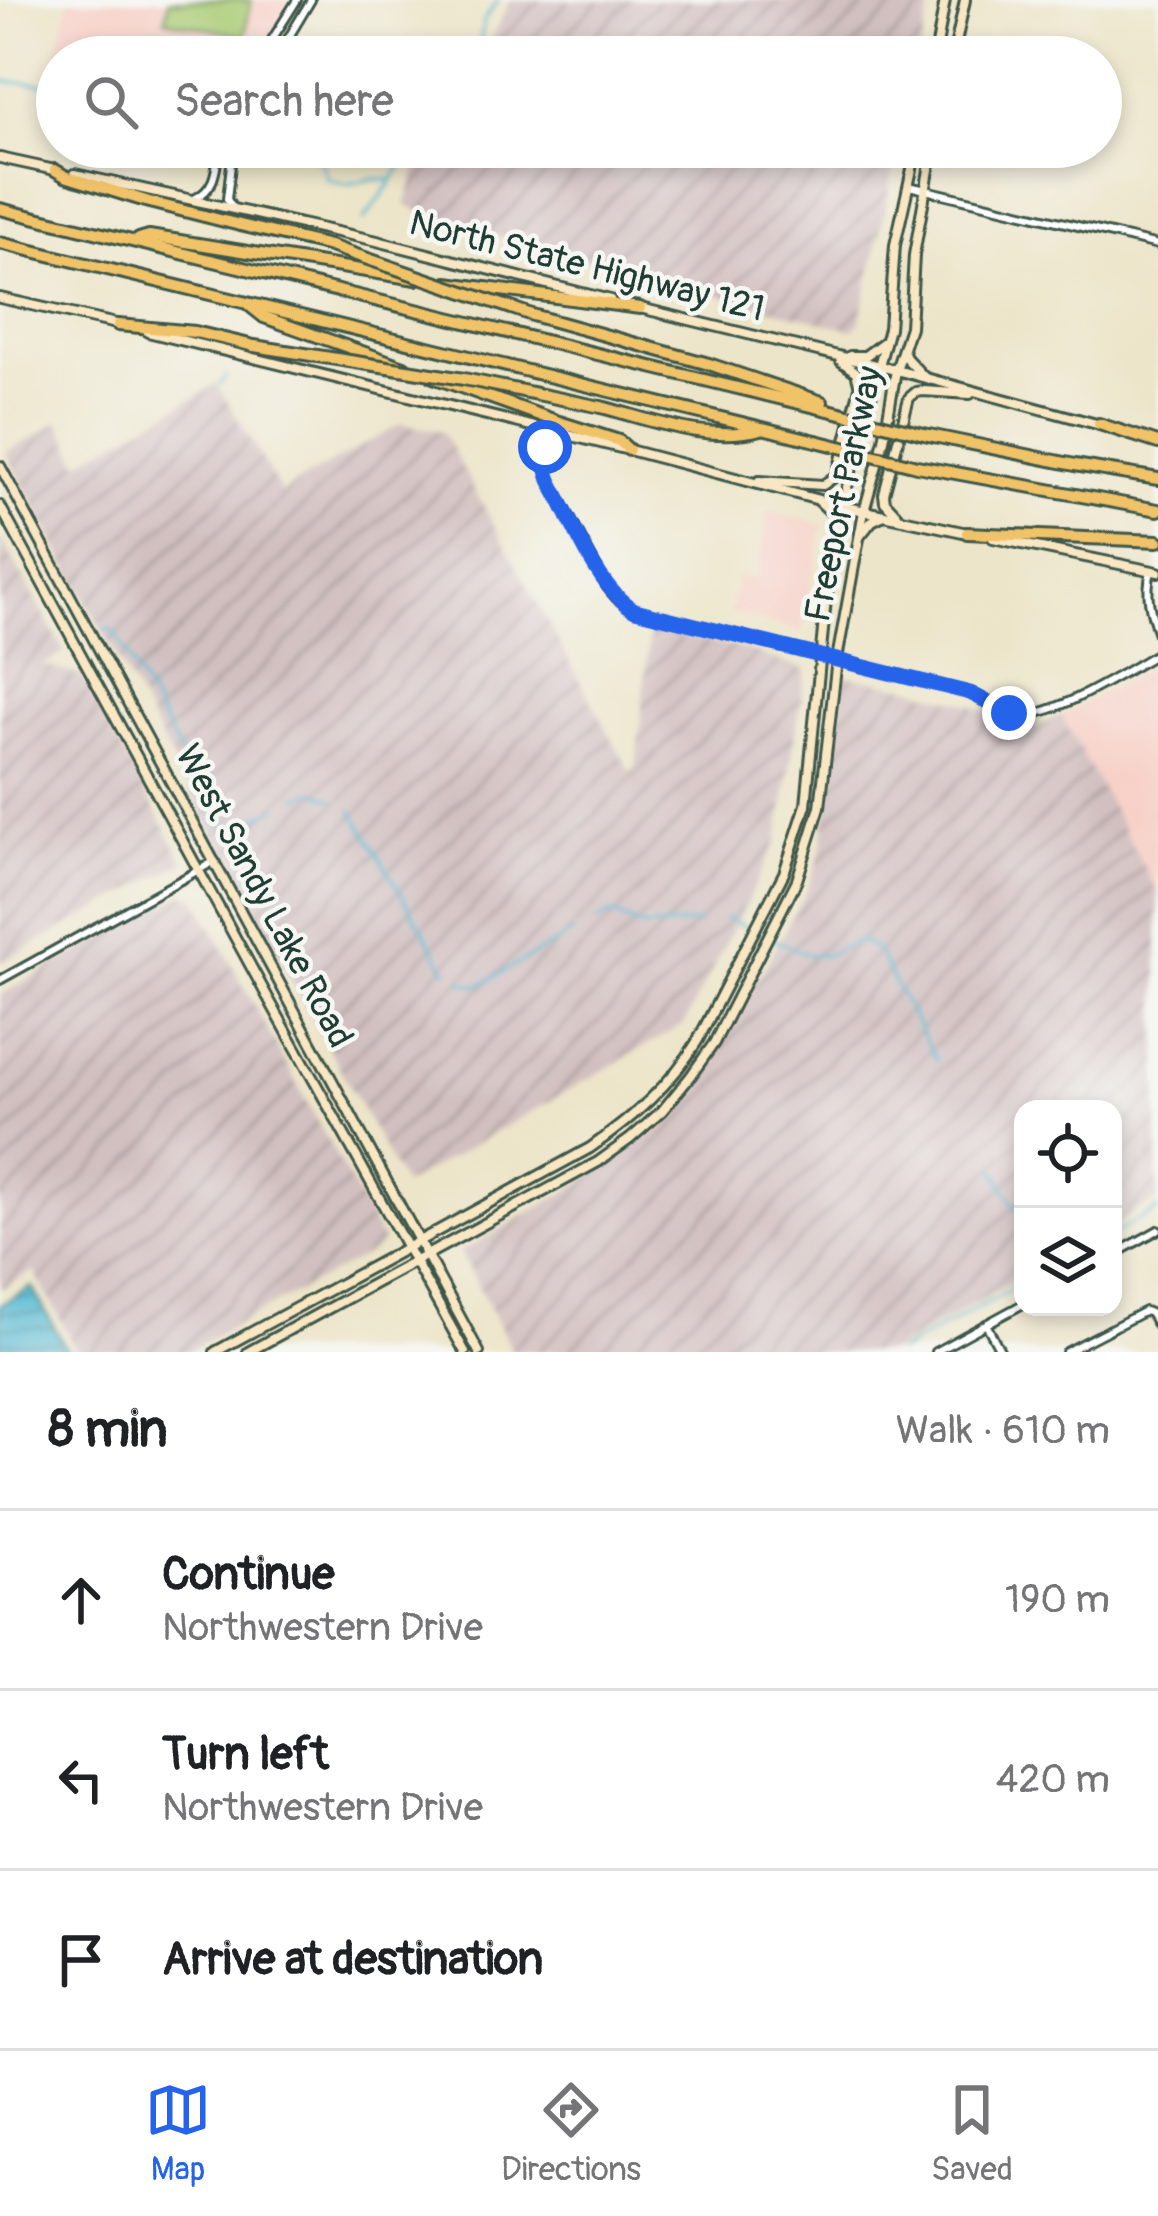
<!DOCTYPE html>
<html lang="en">
<head>
<meta charset="utf-8">
<style>
	:root { --surface:#fff; --page:#f6f6f6; --text:#202124; --muted:#757577; --line:#e0e0e0; --accent:#2563eb }
	body { margin:0; font-family:Pangolin,sans-serif; background:var(--page); color:var(--text) }
	.controls { position:absolute; right:36px; bottom:36px; display:grid; overflow:hidden; border-radius:24px; box-shadow:0 6px 18px #0003 }
	.controls button { width:108px; height:108px; display:grid; place-items:center; padding:0; border:0; border-bottom:3px solid var(--line); background:var(--surface); color:var(--text); font:60px sans-serif }
	.stop { position:absolute; width:36px; height:36px; margin:-27px; border:9px solid #2563eb; border-radius:50%; background:#fff }
	.stop.end { background:#2563eb; border-color:#fff; box-shadow:0 3px 12px #0008 }
	.list { margin:0; padding:0; list-style:none }
	h2 { display:flex; justify-content:space-between; align-items:center; height:156px; margin:0; padding:0 48px; font-size:51px }
	h2 small { font-size:39px; font-weight:400; color:var(--muted) }
	.list li { display:grid; grid-template-columns:78px 1fr auto; gap:36px; align-items:center; box-sizing:border-box; height:180px; padding:0 48px; border-top:3px solid var(--line) }
	.list b { display:block; font-size:45px; white-space:nowrap }
	.list p { margin:0; font-size:39px; white-space:nowrap; color:var(--muted) }
	.list em { font-size:39px; font-style:normal; color:var(--muted) }
	.icon { flex:none; width:66px; height:66px; fill:none; stroke:currentColor; stroke-width:2; stroke-linecap:round; stroke-linejoin:round }
	.map { position:relative; flex:none; width:1158px; height:1352px; overflow:hidden }
	.search { position:absolute; background:var(--surface); box-shadow:0 6px 18px #0003; left:36px; right:36px; top:36px; height:132px; display:flex; align-items:center; gap:30px; box-sizing:border-box; padding:0 42px; border-radius:66px; color:var(--muted); font-size:45px }
	.sheet { height:696px; background:var(--surface) }
	nav { display:flex; justify-content:space-around; align-items:center; box-sizing:border-box; height:168px; border-top:3px solid var(--line); background:var(--surface); font-size:33px; color:var(--muted) }
	nav a { display:grid; justify-items:center; gap:6px }
	nav .on { color:var(--accent) }
	.map>svg:first-child { display:block }
	.built { fill:#f7d1c8 }
	.industrial { fill:url(#industrial-furrows) }
	.grass { fill:#a9cc75; stroke:#648454; stroke-width:3 }
	.water { fill:url(#water-rules); stroke:#397b83; stroke-width:3 }
	.lines { fill:none; stroke-linecap:round; stroke-linejoin:round }
	.stream { stroke:#53b9d2; stroke-width:3 }
	.minor-casing { stroke:#3e564a; stroke-width:12 }
	.tertiary-casing { stroke:#3e564a; stroke-width:12 }
	.secondary-casing { stroke:#3e564a; stroke-width:14 }
	.motorway-casing { stroke:#3e564a; stroke-width:16 }
	.minor { stroke:#fff; stroke-width:6 }
	.tertiary { stroke:#fff; stroke-width:6 }
	.secondary { stroke:#f9e7c3; stroke-width:8 }
	.motorway { stroke:#f1c369; stroke-width:10 }
	.motorway-bridge-casing { stroke:#3e564a; stroke-width:16; stroke-linecap:butt }
	.motorway-bridge { stroke:#f1c369; stroke-width:10 }
	.route { stroke:#2563eb; stroke-width:15 }
	.labels { text-anchor:middle; dominant-baseline:central; stroke-width:9; stroke-linejoin:round; paint-order:stroke }
	.street-label { font-size:36px; fill:#1f3d34; stroke:#f6f6f2 }
</style>
</head>
<body>
<div class="map">
<svg width="1158" height="1352" viewBox="0 0 1158 1352">
	<defs>
		<pattern id="industrial-furrows" width="10" height="10" patternUnits="userSpaceOnUse" patternTransform="scale(3)"><rect width="10" height="10" fill="#d2bfc0"/><path d="M-1 1l2-2M0 10L10 0M9 11l2-2" fill="none" stroke="#aa9c9d"/></pattern>
		<pattern id="water-rules" width="6" height="5" patternUnits="userSpaceOnUse" patternTransform="scale(3)"><rect width="6" height="5" fill="#53b9d2"/><path d="M0 2.5h6" fill="none" stroke="#4498ab"/></pattern>
	</defs>
	<rect width="100%" height="100%" fill="#f6f6f2"/>
	<filter id="ink" filterUnits="userSpaceOnUse"><feTurbulence type="fractalNoise" baseFrequency=".00833" numOctaves="2"/><feDisplacementMap in="SourceGraphic" scale="24" xChannelSelector="R" yChannelSelector="G"/><feConvolveMatrix kernelMatrix="1 2 1 2 8 2 1 2 1" color-interpolation-filters="sRGB"/></filter>
	<filter id="wash" filterUnits="userSpaceOnUse"><feTurbulence type="fractalNoise" baseFrequency=".004" numOctaves="4" result="noise"/><feDisplacementMap in="SourceGraphic" scale="48" xChannelSelector="R" yChannelSelector="G"/><feGaussianBlur stdDeviation="2.7" result="paint"/><feColorMatrix in="noise" values="0 0 0 0 0 0 0 0 0 0 0 0 0 0 0 0 0 1.4 0 .05"/><feComposite in="paint" operator="in"/></filter>
	<g filter="url(#wash)">
		<rect width="100%" height="100%" fill="#ede5c9"/>
		<!-- built -->
		<g class="built">
			<path d="M70,0H297L262,57H57V72H52Z"/>
			<path d="M769,510L823,524L802,632L730,613L738,576L756,579Z"/>
			<path d="M1157,663L1158,665V893L1061,715Z"/>
		</g>
		<!-- industrial -->
		<g class="industrial">
			<path d="M511,0H932L919,57H481Z"/>
			<path d="M425,147H899L860,321L853,330L460,227L405,205Z"/>
			<path d="M217,384L281,492L401,424L442,431L630,771L636,767L650,630L744,649L806,670L778,840L684,1024L403,1185L6,453L59,422L80,462Z"/>
			<path d="M0,537L65,652L43,665L81,676L184,862L0,963Z"/>
			<path d="M844,675L913,688L975,706L1009,726H1038L1061,715L1158,893V1199L1113,1225V1109H1023V1276L890,1352H513L460,1252L566,1192L608,1164L665,1124L694,1094L806,892L821,853Z"/>
			<path d="M183,893L196,898L383,1242L375,1250L186,1352H77L34,1271L0,1289V995Z"/>
		</g>
		<!-- grass -->
		<path class="grass" d="M169,0H251L245,36L165,20Z"/>
		<!-- water -->
		<path class="water" d="M32,1287L68,1352H0V1305Z"/>
		<g class="lines">
			<!-- stream -->
			<g class="stream">
				<path d="M468,57L481,40L483,22L498,0"/>
				<path d="M0,81L43,84L57,81"/>
				<path d="M286,147L320,159L328,179L346,184L373,179L393,180L413,147"/>
				<path d="M364,220L391,183"/>
				<path d="M220,384L226,376"/>
				<path d="M103,629H110L115,633L217,821C236,833 260,815 278,807"/>
				<path d="M298,798L313,791L334,800"/>
				<path d="M352,810L447,971"/>
				<path d="M725,918L751,929"/>
				<path d="M596,922L611,914L645,928L698,923"/>
				<path d="M759,933L809,955H827L860,940L877,950L936,1060"/>
				<path d="M460,981L478,986L573,933"/>
				<path d="M994,1168L1023,1221"/>
				<path d="M1113,1234L1158,1210"/>
				<path d="M898,1352L1023,1283"/>
			</g>
		</g>
	</g>
	<g filter="url(#ink)">
		<g class="lines">
			<defs>
				<g id="minor">
					<path d="M1151,571C1145,594 1150,612 1158,634"/>
					<path d="M986,1324L1001,1352"/>
					<path d="M1066,1352L1145,1311L1150,1313L1158,1326"/>
				</g>
				<g id="tertiary">
					<path d="M261,57L297,0"/>
					<path d="M277,57L311,0"/>
					<path d="M233,147L227,199L233,209"/>
					<path d="M909,186L1158,245"/>
					<path d="M194,199C216,189 216,169 219,147"/>
					<path d="M546,431L544,461L550,480L607,587L616,598L635,610L971,693C985,698 998,710 1012,714C1047,723 1125,671 1158,653"/>
					<path d="M0,980L215,861"/>
					<path d="M1113,1255L1158,1230"/>
					<path d="M935,1352L1023,1304"/>
				</g>
				<g id="secondary">
					<path d="M935,57L945,0"/>
					<path d="M953,57L965,0"/>
					<path d="M0,158L55,170"/>
					<path d="M75,174L373,240L610,300"/>
					<path d="M0,298L121,325"/>
					<path d="M636,307L896,370L1104,426"/>
					<path d="M148,332L629,450L842,506L972,534"/>
					<path d="M903,350L907,359L923,376"/>
					<path d="M850,356H865L884,342"/>
					<path d="M0,466L479,1352"/>
					<path d="M759,481L823,485L837,475L860,387L856,372L841,361"/>
					<path d="M819,501L832,513L837,527"/>
					<path d="M0,506L267,996L465,1352"/>
					<path d="M897,515L885,502L884,494L909,398L916,392L923,391L970,394"/>
					<path d="M860,536L872,521L884,515"/>
					<path d="M993,538L1158,572"/>
					<path d="M215,1352L590,1148C633,1118 671,1085 698,1040L784,873L806,805L826,599L842,506L889,328L895,245L917,147"/>
					<path d="M248,1352L598,1162L630,1139L662,1111L690,1077L714,1043L797,880L820,807L837,659L864,511L884,440L896,370L910,327L914,255L933,147"/>
				</g>
				<g id="motorway">
					<path d="M55,170L65,176L149,202L240,225"/>
					<path d="M0,209L849,415"/>
					<path d="M139,239L149,236L416,279"/>
					<path d="M0,243L816,441"/>
					<path d="M447,283L640,308"/>
					<path d="M249,305L264,317L404,367"/>
					<path d="M532,315L709,364L822,402"/>
					<path d="M118,325L195,332L254,346"/>
					<path d="M433,377L559,422L619,441L629,450"/>
					<path d="M601,407C651,420 709,443 761,429"/>
					<path d="M1099,424L1158,443"/>
					<path d="M924,434L1075,465L1158,479"/>
					<path d="M917,466L1158,510"/>
					<path d="M967,533L1158,541"/>
				</g>
			</defs>
			<!-- minor casing -->
			<use href="#minor" class="minor-casing"/>
			<!-- tertiary casing -->
			<use href="#tertiary" class="tertiary-casing"/>
			<!-- secondary casing -->
			<use href="#secondary" class="secondary-casing"/>
			<!-- motorway casing -->
			<use href="#motorway" class="motorway-casing"/>
			<!-- minor -->
			<use href="#minor" class="minor"/>
			<!-- tertiary -->
			<use href="#tertiary" class="tertiary"/>
			<!-- secondary -->
			<use href="#secondary" class="secondary"/>
			<!-- motorway -->
			<use href="#motorway" class="motorway"/>
			<defs>
				<g id="motorway-bridge">
					<path d="M240,225L330,246L532,315"/>
					<path d="M254,346L464,379L601,407"/>
					<path d="M849,415L924,434"/>
					<path d="M816,441L917,466"/>
				</g>
			</defs>
			<!-- motorway-bridge casing -->
			<use href="#motorway-bridge" class="motorway-bridge-casing"/>
			<!-- motorway-bridge -->
			<use href="#motorway-bridge" class="motorway-bridge"/>
		</g>
	</g>
	<g class="lines" filter="url(#ink)">
		<!-- route -->
		<path class="route" d="M545,447L544,461L550,480C570,518 599,592 635,610L970,693L1009,713"/>
	</g>
	<g class="labels">
		<!-- street labels -->
		<g class="street-label">
			<text transform="translate(587 266) rotate(14)">North State Highway 121</text>
			<text transform="translate(844 494) rotate(-78)">Freeport Parkway</text>
			<text transform="translate(264 896) rotate(62)">West Sandy Lake Road</text>
		</g>
	</g>
</svg>
<div class="controls">
<button><svg class="icon" aria-label="locate" viewBox="0 0 24 24"><circle cx="12" cy="12" r="6"/><path d="M12 2v4M12 18v4M2 12h4M18 12h4"/></svg></button>
<button><svg class="icon" aria-label="layers" viewBox="0 0 24 24"><path d="M12 4l9 5-9 5-9-5zM3 14l9 5 9-5"/></svg></button>
</div>
<div class="stop" style="left:545px;top:447px"></div>
<div class="stop end" style="left:1009px;top:713px"></div>
<div class="search"><svg class="icon" aria-label="search" viewBox="0 0 24 24"><circle cx="10" cy="10" r="6"/><path d="M15 15l6 6"/></svg>Search here</div>
</div>
<section class="sheet">
<h2>8 min<small>Walk · 610 m</small></h2>
<ul class="list">
<li><svg class="icon" aria-label="ahead" viewBox="0 0 24 24"><path d="M12 20V5M6 11l6-6 6 6"/></svg><div><b>Continue</b><p>Northwestern Drive</p></div><em>190 m</em></li>
<li><svg class="icon" aria-label="left" viewBox="0 0 24 24"><path d="M17 20v-9H6M10 6l-5 5 5 5"/></svg><div><b>Turn left</b><p>Northwestern Drive</p></div><em>420 m</em></li>
<li><svg class="icon" aria-label="arrive" viewBox="0 0 24 24"><path d="M6 21V4h12l-3 4 3 4H6"/></svg><div><b>Arrive at destination</b></div></li>
</ul>
</section>
<nav>
<a class="on"><svg class="icon" aria-label="map" viewBox="0 0 24 24"><path d="M3 6l6-2 6 2 6-2v14l-6 2-6-2-6 2zM9 4v14M15 6v14"/></svg>Map</a>
<a><svg class="icon" aria-label="directions" viewBox="0 0 24 24"><path d="M12 3l9 9-9 9-9-9zM9 14v-3h6M13 9l2 2-2 2"/></svg>Directions</a>
<a><svg class="icon" aria-label="saved" viewBox="0 0 24 24"><path d="M7 4h10v16l-5-4-5 4z"/></svg>Saved</a>
</nav>
</body>
</html>
